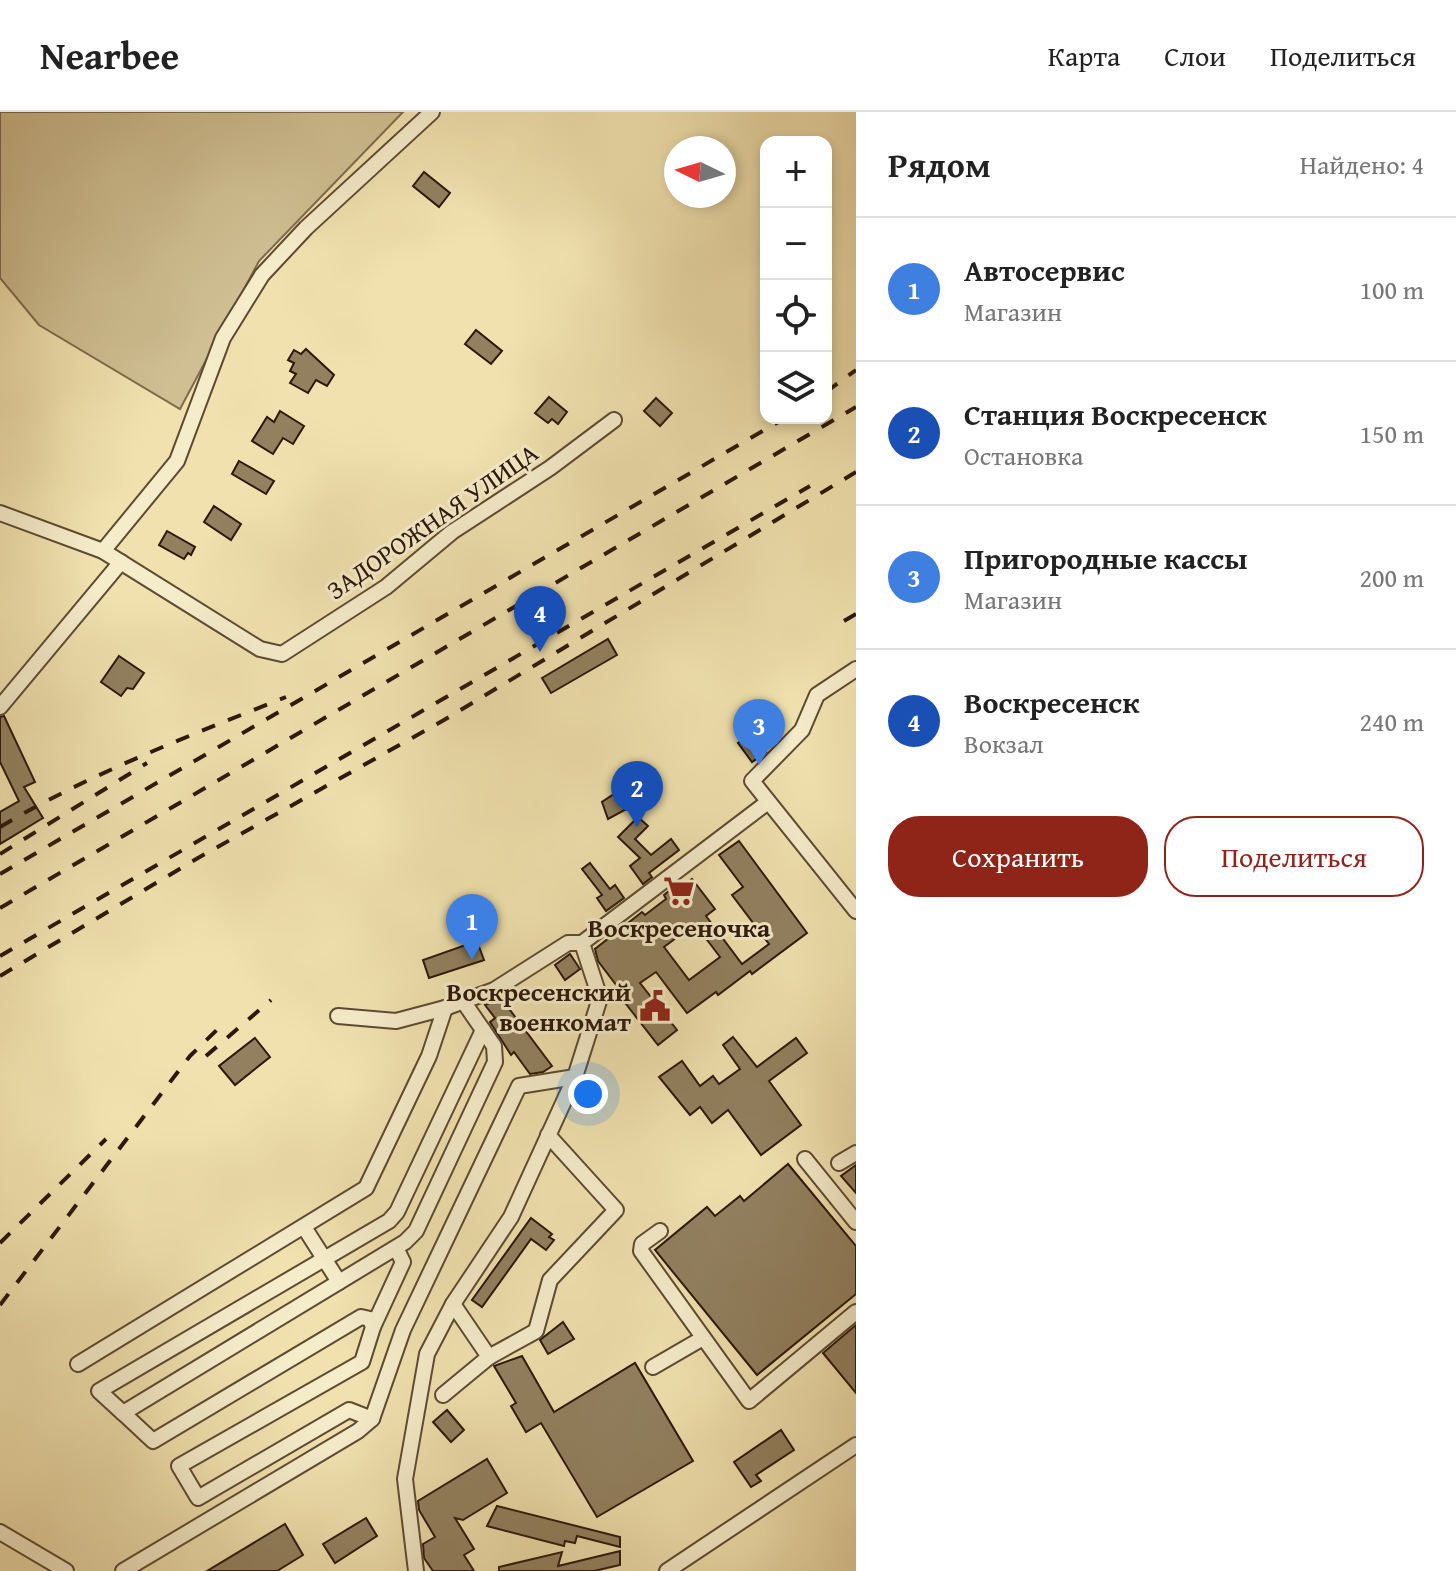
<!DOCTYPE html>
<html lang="ru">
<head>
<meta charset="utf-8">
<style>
	:root { --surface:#fff; --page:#f6f6f6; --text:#222; --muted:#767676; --line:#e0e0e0; --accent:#8f2418 }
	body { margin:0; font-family:"Gentium Book Plus",serif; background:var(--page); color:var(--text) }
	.controls { position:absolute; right:24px; top:24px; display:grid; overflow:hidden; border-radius:16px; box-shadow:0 4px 12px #0003 }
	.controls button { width:72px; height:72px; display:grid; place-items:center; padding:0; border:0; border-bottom:2px solid var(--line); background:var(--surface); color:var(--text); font:40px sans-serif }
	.compass { position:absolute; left:664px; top:24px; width:72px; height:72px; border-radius:50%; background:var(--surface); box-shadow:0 4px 12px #0003; rotate:275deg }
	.you { position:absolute; left:588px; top:982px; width:28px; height:28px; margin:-20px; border:6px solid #fff; border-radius:50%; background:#1a73e8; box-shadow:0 0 0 12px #1a73e833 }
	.badge { display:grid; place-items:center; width:52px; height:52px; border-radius:50%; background:var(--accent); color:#fff; font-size:26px; font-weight:700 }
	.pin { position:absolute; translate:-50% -66px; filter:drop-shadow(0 2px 4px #0008) }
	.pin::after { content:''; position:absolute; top:42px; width:28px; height:24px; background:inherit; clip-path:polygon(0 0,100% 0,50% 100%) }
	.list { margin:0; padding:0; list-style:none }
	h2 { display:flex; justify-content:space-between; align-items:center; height:104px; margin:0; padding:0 32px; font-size:34px }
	h2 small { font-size:26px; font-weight:400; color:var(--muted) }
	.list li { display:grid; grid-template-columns:52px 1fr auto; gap:24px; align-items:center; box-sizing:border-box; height:144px; padding:0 32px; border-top:2px solid var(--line) }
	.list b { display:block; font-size:30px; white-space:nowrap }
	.list p { margin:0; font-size:26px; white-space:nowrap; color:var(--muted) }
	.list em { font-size:26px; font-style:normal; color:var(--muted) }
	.actions { display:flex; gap:16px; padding:24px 32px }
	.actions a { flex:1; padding:18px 0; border:2px solid var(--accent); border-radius:32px; text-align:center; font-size:28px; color:var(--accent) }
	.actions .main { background:var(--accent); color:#fff }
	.icon { flex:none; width:44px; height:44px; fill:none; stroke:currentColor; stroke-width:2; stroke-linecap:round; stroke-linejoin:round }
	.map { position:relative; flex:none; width:856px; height:1459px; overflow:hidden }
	header { display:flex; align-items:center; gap:48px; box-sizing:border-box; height:112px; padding:0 40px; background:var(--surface); border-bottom:2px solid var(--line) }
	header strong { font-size:38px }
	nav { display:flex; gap:44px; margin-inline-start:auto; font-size:28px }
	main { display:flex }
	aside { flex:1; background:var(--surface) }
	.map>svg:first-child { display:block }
	.green { fill:#cfbf92; stroke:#7e6b4e; stroke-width:2 }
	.building { fill:#92805f; stroke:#2c1709; stroke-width:2; fill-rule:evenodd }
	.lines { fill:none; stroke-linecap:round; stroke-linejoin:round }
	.minor-casing { stroke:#5d4a32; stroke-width:18 }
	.minor { stroke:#f5ecca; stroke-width:14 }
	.rail { stroke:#2c1709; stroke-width:4; stroke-dasharray:14 14; stroke-linecap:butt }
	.labels { text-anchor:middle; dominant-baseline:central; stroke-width:6; stroke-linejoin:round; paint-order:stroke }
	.street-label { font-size:26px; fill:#2c1709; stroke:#f5ecca }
	.poi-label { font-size:26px; font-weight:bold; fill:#2c1709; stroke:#f5ecca }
</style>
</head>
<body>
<header>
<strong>Nearbee</strong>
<nav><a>Карта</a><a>Слои</a><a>Поделиться</a></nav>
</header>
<main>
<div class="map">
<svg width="856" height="1459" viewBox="0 0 856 1459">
	<rect width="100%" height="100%" fill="#f0e1ae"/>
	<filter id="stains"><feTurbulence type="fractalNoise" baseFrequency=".0025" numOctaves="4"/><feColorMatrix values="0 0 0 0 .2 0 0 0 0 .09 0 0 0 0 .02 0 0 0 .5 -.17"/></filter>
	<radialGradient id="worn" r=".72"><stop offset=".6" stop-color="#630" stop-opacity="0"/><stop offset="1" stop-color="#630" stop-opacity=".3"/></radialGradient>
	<!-- green -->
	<path class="green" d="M0,0H403L259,149L180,297L39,213L0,166Z"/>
	<!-- building -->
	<g class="building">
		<path d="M424,60L450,81L439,95L413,74Z"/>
		<path d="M476,218L502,239L491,252L465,232Z"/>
		<path d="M306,237L334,263L327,274L316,268L308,281L290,271L296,262L290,259L294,251L288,248L294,238L301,242Z"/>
		<path d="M549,285L567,300L558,312L552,307L548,311L535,301Z"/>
		<path d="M656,286L672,301L660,314L644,299Z"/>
		<path d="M280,299L304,314L293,332L283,326L273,342L252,329L267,305L274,310Z"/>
		<path d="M239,349L274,369L266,382L232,362Z"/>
		<path d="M214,394L241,412L231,428L204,410Z"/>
		<path d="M167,419L195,435L191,443L188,441L184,447L159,433Z"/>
		<path d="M608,527L617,543L551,581L542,566Z"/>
		<path d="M119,544L144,561L133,577L127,576L121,584L101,570Z"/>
		<path d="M4,604L35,670L24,675L43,706L0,732V700L19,689L0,650V605Z"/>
		<path d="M752,621L766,640L752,650L738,631Z"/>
		<path d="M623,676L634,693L608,707L602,690Z"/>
		<path d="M638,705L648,714L635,727L651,743L671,727L679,738L649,761L652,765L643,772L630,754L640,746L618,725Z"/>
		<path d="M739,729L807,821L752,862L750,859L718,883L716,880L687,901L656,860L640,871L677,918L658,933L626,892L629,890L598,849L595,837L642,800L645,803L666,787L664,783L680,770L683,774L692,767L715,797L706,804L742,852L769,832L732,783L743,775L719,743ZM695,812L720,845L689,868L664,835Z"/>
		<path d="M590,751L610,777L615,773L624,786L606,799L597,786L602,783L582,757Z"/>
		<path d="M477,829L484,848L429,866L423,848Z"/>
		<path d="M570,842L580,857L565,868L555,853Z"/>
		<path d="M501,886L552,954L543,960L530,962L514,940L511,943L490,910L495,906L485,893Z"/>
		<path d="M733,925L757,955L796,926L807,941L769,969L801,1013L761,1043L728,998L712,1011L700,995L690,1003L659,965L682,949L700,974L713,964L719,972L740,957L723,933Z"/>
		<path d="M255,926L270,945L235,973L219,954Z"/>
		<path d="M788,1052L856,1134V1182L757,1263L655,1138L707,1095L715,1104L740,1084L744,1089Z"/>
		<path d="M856,1053V1081L841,1064Z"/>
		<path d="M531,1106L552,1122L549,1125L554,1128L546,1138L531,1127L482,1195L472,1188Z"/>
		<path d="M563,1210L574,1227L548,1242L540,1228Z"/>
		<path d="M856,1213V1281L823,1241Z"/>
		<path d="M522,1244L554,1300L635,1251L693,1349L597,1405L541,1311L526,1320L511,1294L516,1291L494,1254Z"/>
		<path d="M447,1298L464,1318L451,1330L433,1310Z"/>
		<path d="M781,1318L794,1338L756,1363L761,1369L751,1375L734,1350Z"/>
		<path d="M487,1347L507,1381L463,1408L455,1406L474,1437L464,1443L474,1459H433L424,1446L423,1432L435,1425L419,1398L418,1389Z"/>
		<path d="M497,1394L620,1425V1435L577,1424L575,1431L565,1429L564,1434L487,1414Z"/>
		<path d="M366,1406L377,1424L335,1451L323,1432Z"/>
		<path d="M285,1412L303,1443L277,1459H207Z"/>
		<path d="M620,1439V1453L594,1459H499V1455L562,1440L558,1454Z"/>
	</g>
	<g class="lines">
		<defs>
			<g id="minor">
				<path d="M0,401L103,439L260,537L282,542L386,475L452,420L550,356L614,308"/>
				<path d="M103,439L177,349L223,226L262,163L306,116L432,0"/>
				<path d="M856,557L817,583L802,618L752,669L856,799"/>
				<path d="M0,595L121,450"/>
				<path d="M582,831L768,690"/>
				<path d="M338,904L396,909L445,896L494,878L568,831H582"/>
				<path d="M805,1047L856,1110"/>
				<path d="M839,1051L856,1041"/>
				<path d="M304,1115L339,1170L405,1130L416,1119L495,950L494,934L463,889"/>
				<path d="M660,1119L642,1132L641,1139L749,1289L856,1200"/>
				<path d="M339,1170L123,1301L153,1329L361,1205L370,1207L373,1215L362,1250L179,1354L198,1386L349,1298L372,1307L403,1218L519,974L575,965"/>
				<path d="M453,1192L489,1245L536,1219L550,1168L616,1098L548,1023"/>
				<path d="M373,1215L403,1150L396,1136"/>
				<path d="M78,1252L366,1076L429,944L445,896"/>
				<path d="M653,1255L703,1226"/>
				<path d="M443,1283L489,1245"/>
				<path d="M123,1301L99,1279L389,1109L397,1100L483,918"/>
				<path d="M0,1420L66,1459"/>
				<path d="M123,1459L358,1319L372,1307"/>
				<path d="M416,1459L405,1367L427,1242L453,1192L511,1105L575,965L600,886L582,831"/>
				<path d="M667,1459L856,1333"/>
			</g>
		</defs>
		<!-- minor casing -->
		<use href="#minor" class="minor-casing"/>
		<!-- minor -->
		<use href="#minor" class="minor"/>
		<!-- rail -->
		<g class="rail">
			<path d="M826,280L856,258"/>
			<path d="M844,509L856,502"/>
			<path d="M0,715C91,661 189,624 286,585"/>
			<path d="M0,742L147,651"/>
			<path d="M0,762L785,306"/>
			<path d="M0,796L856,295"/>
			<path d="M0,844L810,374"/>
			<path d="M0,864L198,746L444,608L856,360"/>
			<path d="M206,944L271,888"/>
			<path d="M0,1131L106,1027"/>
			<path d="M0,1193L190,944L226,909"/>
		</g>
	</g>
	<!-- icons -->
	<defs>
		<symbol id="supermarket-bare" viewBox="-9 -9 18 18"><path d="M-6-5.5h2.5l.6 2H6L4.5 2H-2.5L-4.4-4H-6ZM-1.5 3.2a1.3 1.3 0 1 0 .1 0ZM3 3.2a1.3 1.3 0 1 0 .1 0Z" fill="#8f2418" stroke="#f5ecca" stroke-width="2.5" paint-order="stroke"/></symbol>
		<symbol id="civic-bare" viewBox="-9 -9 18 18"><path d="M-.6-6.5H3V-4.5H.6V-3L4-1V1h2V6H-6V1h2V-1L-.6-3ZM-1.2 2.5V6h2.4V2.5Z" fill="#8f2418" stroke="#f5ecca" stroke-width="2.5" paint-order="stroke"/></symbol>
	</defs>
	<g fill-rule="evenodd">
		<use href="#supermarket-bare" x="657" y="757" width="44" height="44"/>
		<use href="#civic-bare" x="633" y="872" width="44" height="44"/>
	</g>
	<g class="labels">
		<!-- street labels -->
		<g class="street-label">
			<text transform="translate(432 409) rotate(-35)">ЗАДОРОЖНАЯ УЛИЦА</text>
		</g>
		<!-- poi labels -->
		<g class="poi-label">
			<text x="679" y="815">Воскресеночка</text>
			<text x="631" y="879" text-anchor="end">Воскресенский<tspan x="631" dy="30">военкомат</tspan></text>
		</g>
	</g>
	<rect width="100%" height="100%" filter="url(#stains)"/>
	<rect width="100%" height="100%" fill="url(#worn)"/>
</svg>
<div class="controls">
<button>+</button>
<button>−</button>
<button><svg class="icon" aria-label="locate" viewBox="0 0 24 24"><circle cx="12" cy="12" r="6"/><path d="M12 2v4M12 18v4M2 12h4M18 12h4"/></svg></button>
<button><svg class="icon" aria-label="layers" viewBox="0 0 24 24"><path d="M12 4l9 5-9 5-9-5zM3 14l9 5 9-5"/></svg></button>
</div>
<svg class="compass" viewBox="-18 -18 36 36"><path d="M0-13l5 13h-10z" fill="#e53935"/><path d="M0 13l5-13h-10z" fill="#767676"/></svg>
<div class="you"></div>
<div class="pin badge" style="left:472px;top:848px;background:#3f7fe0">1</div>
<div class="pin badge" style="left:637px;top:715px;background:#1a4fb4">2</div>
<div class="pin badge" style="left:759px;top:653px;background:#3f7fe0">3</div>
<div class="pin badge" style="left:540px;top:540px;background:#1a4fb4">4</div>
</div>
<aside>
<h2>Рядом<small>Найдено: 4</small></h2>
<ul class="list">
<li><span class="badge" style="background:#3f7fe0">1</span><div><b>Автосервис</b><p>Магазин</p></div><em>100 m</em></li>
<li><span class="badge" style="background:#1a4fb4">2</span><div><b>Станция Воскресенск</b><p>Остановка</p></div><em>150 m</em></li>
<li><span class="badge" style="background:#3f7fe0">3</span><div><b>Пригородные кассы</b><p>Магазин</p></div><em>200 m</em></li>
<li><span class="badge" style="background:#1a4fb4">4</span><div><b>Воскресенск</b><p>Вокзал</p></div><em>240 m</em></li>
</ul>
<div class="actions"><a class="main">Сохранить</a><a>Поделиться</a></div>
</aside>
</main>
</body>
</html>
